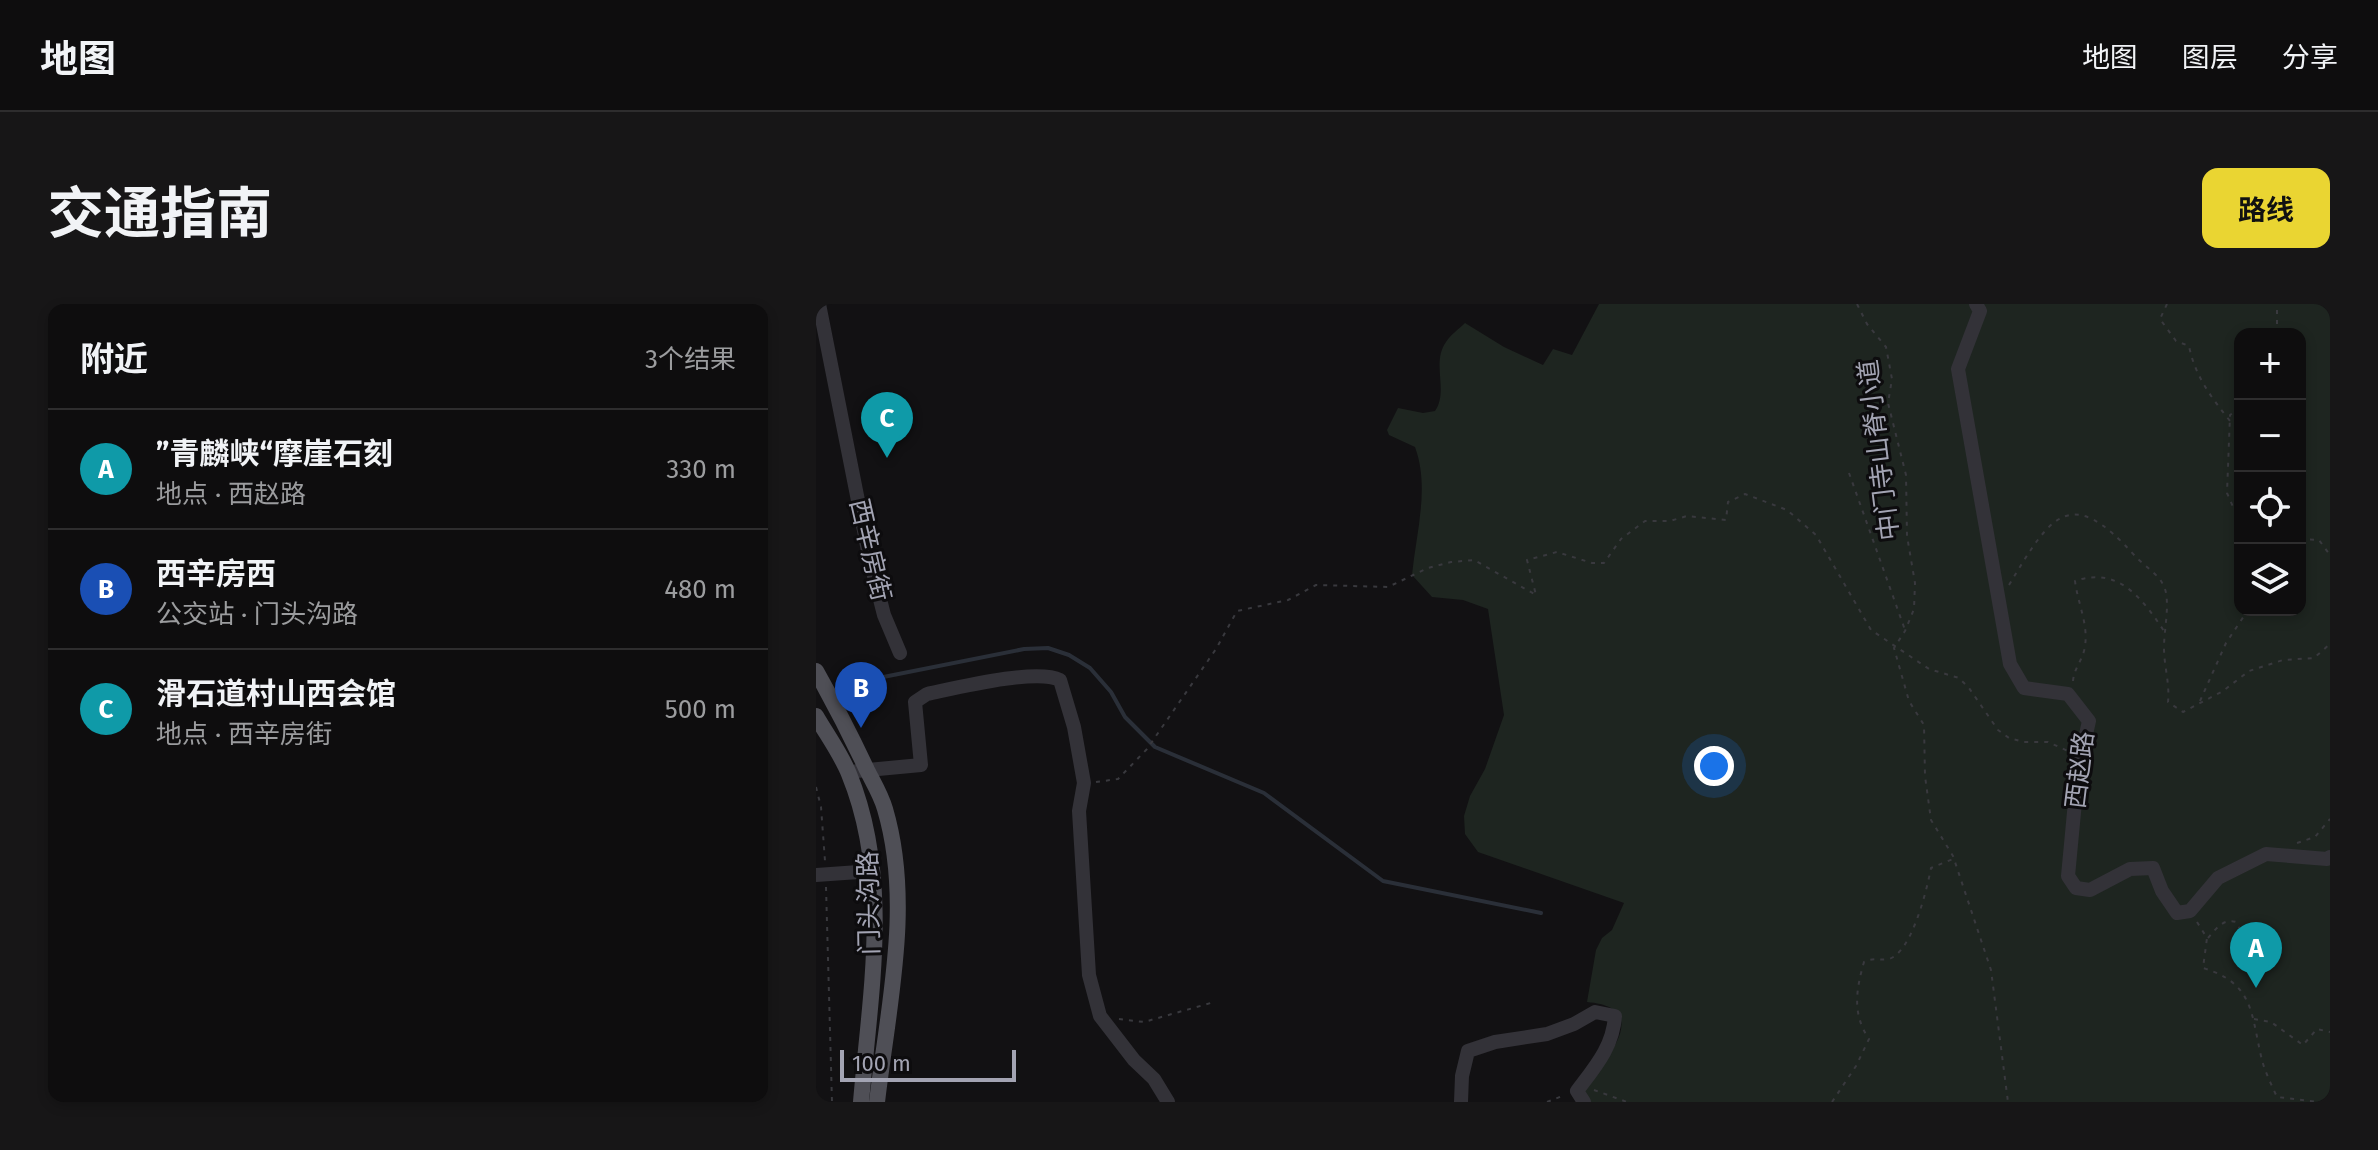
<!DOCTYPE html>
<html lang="zh">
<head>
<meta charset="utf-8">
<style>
	:root { --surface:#0e0d0e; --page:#171617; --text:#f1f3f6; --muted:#9b9c9e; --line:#2e2d2e; --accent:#ead532 }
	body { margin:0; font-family:"Fira Sans","Noto Sans SC",sans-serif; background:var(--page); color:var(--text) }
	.controls { position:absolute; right:24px; top:24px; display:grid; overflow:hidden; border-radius:16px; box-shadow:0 4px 12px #0003 }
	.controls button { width:72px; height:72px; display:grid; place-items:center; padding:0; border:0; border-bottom:2px solid var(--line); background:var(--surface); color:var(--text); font:40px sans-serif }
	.scale { position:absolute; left:24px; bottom:20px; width:176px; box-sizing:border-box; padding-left:8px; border:4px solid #a3a4b3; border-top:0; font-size:22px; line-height:28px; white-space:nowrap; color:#a3a4b3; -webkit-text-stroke:6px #0d0c0e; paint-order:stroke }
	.you { position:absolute; left:898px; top:462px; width:28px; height:28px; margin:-20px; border:6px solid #fff; border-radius:50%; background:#1a73e8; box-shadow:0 0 0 12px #1a73e833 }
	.badge { display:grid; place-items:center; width:52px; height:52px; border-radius:50%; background:var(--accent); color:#fff; font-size:26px; font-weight:700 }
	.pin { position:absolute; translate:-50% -66px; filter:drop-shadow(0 2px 4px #0008) }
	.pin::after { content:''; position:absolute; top:42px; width:28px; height:24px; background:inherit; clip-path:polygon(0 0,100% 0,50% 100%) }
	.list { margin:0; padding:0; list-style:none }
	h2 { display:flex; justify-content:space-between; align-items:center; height:104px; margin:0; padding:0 32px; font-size:34px }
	h2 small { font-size:26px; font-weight:400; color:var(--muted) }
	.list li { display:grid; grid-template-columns:52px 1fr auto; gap:24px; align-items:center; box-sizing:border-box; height:120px; padding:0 32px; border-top:2px solid var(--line) }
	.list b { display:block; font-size:30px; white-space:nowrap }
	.list p { margin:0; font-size:26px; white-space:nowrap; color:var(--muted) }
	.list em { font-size:26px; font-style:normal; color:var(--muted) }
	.icon { flex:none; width:44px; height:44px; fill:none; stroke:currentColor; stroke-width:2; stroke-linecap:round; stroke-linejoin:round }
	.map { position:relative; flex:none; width:1514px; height:798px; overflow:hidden; border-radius:16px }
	header { display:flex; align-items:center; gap:48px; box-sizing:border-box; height:112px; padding:0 40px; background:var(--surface); border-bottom:2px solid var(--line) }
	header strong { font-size:38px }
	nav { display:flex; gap:44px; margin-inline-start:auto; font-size:28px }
	.intro { display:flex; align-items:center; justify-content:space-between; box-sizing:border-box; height:192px; padding:0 48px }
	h1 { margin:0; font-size:56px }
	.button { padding:20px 36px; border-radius:16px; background:var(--accent); color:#111; font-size:28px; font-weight:700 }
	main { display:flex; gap:48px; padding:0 48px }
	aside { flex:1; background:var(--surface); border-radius:16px; box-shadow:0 4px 12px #0003 }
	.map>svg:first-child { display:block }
	.green { fill:#1e2520; fill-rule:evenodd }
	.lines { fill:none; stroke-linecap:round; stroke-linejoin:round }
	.stream { stroke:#2a2f38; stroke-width:4 }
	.path { stroke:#39393e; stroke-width:2; stroke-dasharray:4 6; stroke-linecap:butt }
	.minor { stroke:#333238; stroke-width:14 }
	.major { stroke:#4f4f56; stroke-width:16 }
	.labels { text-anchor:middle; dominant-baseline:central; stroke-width:6; stroke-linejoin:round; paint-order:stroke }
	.street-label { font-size:26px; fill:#a3a4b3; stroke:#0d0c0e }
</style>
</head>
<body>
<header>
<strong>地图</strong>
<nav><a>地图</a><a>图层</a><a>分享</a></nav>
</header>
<div class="intro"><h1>交通指南</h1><a class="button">路线</a></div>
<main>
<aside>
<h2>附近<small>3个结果</small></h2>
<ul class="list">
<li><span class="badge" style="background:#0f9aa8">A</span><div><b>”青麟峡“摩崖石刻</b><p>地点 · 西赵路</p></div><em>330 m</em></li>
<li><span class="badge" style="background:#1a4fb4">B</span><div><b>西辛房西</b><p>公交站 · 门头沟路</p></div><em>480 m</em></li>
<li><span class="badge" style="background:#0f9aa8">C</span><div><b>滑石道村山西会馆</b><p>地点 · 西辛房街</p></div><em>500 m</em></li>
</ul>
</aside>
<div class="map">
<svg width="1514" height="798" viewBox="0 0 1514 798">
	<rect width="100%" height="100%" fill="#121113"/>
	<!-- green -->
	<path class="green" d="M783,0H1514V798H763L765,788C786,760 841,704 771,698L780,646L786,634L796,626L808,599L662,548L649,530L648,512L654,492L669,465L688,411L672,305L647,296L616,293L596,271C600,229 614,184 599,143L573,131L571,126L582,104L607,109L619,107C633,87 615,59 630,38C634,31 643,25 649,19L688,43L727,61L737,45L756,51ZM1424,30H1484V306H1424Z"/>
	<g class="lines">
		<!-- stream -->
		<path class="stream" d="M27,381L208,345L232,344L253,351L274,364L295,388L309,413L339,443L448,489L567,577L725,609"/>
		<!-- path -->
		<g class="path">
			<path d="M1041,0L1051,20L1070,43L1076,75L1072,99L1090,171L1091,232L1099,279L1098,305L1089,327L1078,344L1093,397L1108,421L1109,472L1115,516L1137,552L1175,666L1192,798"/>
			<path d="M1351,0L1344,15L1360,37L1373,42C1379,72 1395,93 1414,117"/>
			<path d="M1461,30V0"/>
			<path d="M1424,104L1414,111L1411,189L1424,219"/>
			<path d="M1033,169L1089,326"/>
			<path d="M1484,235L1503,236L1514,251"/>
			<path d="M1193,281C1235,211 1254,179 1319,252C1330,264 1347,272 1350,289C1353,306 1348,326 1348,344C1348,362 1354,380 1352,398L1367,408L1407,387L1433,367L1467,356L1498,354L1514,340"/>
			<path d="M1257,377C1258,365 1265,358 1268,347C1274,323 1262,301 1259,277C1302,262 1326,294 1348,327"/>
			<path d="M1384,397L1410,339L1432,306"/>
			<path d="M280,478L302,475L331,445L400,345L421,307L472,296L500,281L572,283L612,264L635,258L658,256L720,291L711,256L741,248L776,259H788L805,235L829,217H854L871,212L910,216L912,198L929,190L971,206L1000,231L1055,326L1113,365L1143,374L1153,384L1182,426L1193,434L1208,438H1232L1252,447"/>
			<path d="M0,483L5,503L9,557"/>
			<path d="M1481,539L1499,533L1514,515"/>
			<path d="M10,583L16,798"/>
			<path d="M1381,618L1391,634L1387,664C1437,679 1435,708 1445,752C1448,766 1455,780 1461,793L1503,798"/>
			<path d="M1392,634C1400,625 1407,614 1420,618L1426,629L1442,621"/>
			<path d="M303,715L328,718L398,698"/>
			<path d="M1438,715L1455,718L1487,741L1501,725L1514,728"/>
			<path d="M778,786L811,798"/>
			<path d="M731,798L749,791"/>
			<path d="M1016,798L1040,762L1053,735C1036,710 1040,686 1048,658C1058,653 1064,657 1073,655C1096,648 1111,585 1115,564L1137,555"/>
		</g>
		<!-- minor -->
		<g class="minor">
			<path d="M3,0L53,252L68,311L84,349"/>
			<path d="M1160,0L1164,7L1142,65L1194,360L1208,384L1252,390L1273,417L1262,466L1252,572L1260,584L1274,586L1314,565L1337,564L1346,587L1361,609L1374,607L1402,574L1450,550L1511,555L1514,553"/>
			<path d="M41,467L105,461L99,398L111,390C140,384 220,364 244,376L258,423L268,479L263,507L273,671L284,712L318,756L338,775L352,798"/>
			<path d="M0,571L57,567"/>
			<path d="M645,798L646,772L652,747L679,738L731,730L758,720L779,708L799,712C797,743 779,763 761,787L768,798"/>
		</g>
		<!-- major -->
		<g class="major">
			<path d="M0,367C18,399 35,432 51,466C57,478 65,491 69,505C97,600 72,702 61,798"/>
			<path d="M0,412C11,431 25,450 33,470C76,575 54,690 45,798"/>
		</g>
	</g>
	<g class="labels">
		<!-- street labels -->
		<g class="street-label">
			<text transform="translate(1063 146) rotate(-97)">中门寺山脊小道</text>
			<text transform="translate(54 246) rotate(77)">西辛房街</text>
			<text transform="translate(1264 466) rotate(-83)">西赵路</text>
			<text transform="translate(53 599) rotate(-91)">门头沟路</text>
		</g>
	</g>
</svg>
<div class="controls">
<button>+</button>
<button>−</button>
<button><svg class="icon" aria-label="locate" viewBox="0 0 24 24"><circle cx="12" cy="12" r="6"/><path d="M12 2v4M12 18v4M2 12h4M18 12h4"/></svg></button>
<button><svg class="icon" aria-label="layers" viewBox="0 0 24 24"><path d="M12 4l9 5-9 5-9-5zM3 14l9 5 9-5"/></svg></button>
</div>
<div class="scale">100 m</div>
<div class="you"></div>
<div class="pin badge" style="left:1440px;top:684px;background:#0f9aa8">A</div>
<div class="pin badge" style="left:45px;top:424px;background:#1a4fb4">B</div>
<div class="pin badge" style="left:71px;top:154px;background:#0f9aa8">C</div>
</div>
</main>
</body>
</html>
